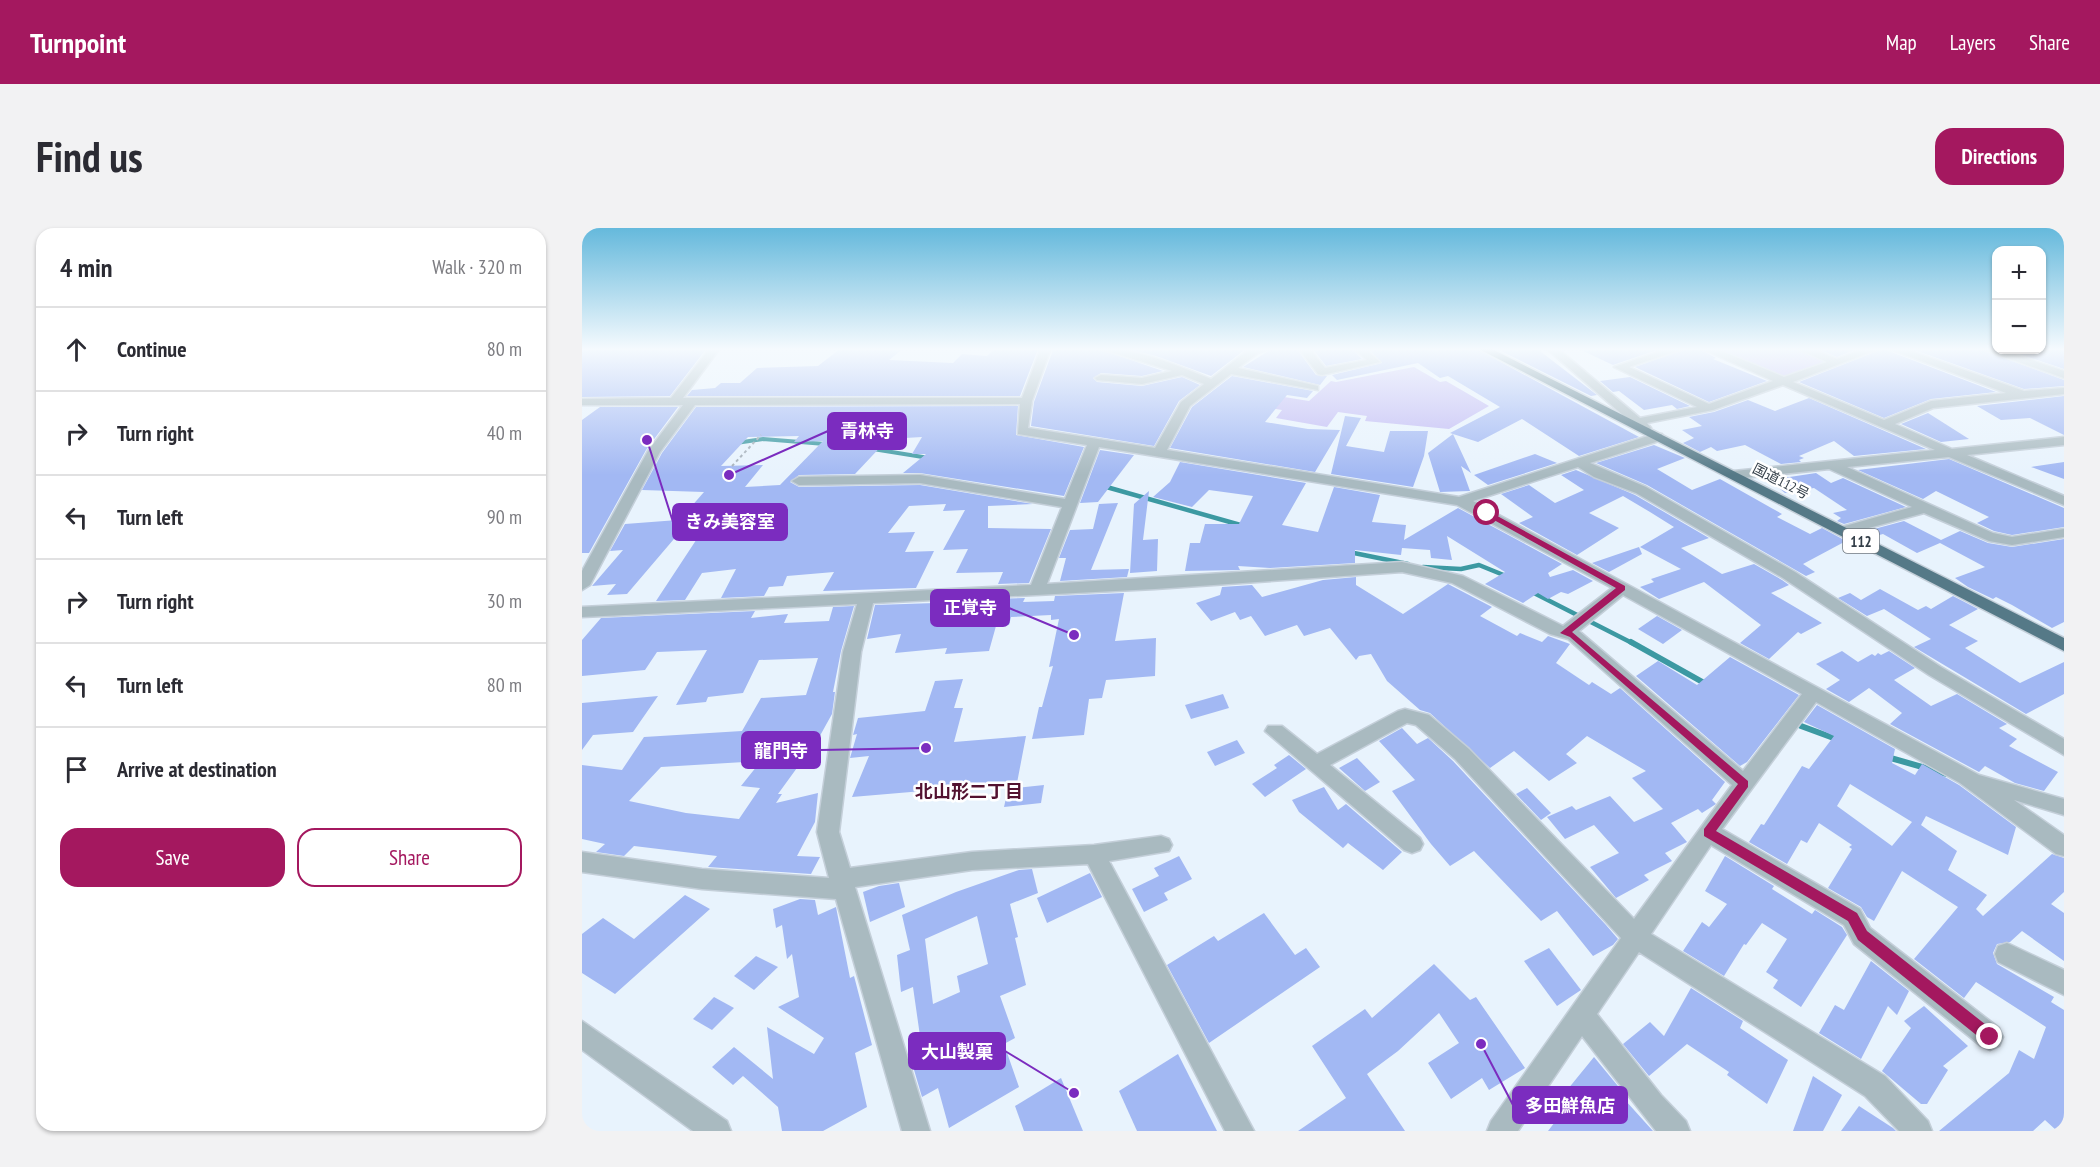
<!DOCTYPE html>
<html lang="en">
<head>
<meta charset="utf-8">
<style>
	:root { --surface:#fff; --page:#f2f2f3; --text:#2b2b33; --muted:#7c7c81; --line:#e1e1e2; --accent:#a4185f }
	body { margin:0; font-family:"PT Sans Narrow","Noto Sans JP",sans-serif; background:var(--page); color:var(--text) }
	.controls { position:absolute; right:18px; top:18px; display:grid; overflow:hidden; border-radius:12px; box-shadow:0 2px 4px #0004 }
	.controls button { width:54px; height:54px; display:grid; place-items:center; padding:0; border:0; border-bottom:2px solid var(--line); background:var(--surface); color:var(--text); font:30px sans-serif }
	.stop { position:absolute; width:18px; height:18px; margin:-14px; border:4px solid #a4185f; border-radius:50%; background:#fff }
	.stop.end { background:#a4185f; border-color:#fff; box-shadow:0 2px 6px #0008 }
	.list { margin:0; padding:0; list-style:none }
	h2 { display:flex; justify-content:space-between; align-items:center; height:78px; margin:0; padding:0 24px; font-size:26px }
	h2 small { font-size:20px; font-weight:400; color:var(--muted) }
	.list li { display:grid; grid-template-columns:39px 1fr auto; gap:18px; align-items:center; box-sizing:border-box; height:84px; padding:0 24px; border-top:2px solid var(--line) }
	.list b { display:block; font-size:22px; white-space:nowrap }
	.list em { font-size:20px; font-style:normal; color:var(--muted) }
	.actions { display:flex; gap:12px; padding:18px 24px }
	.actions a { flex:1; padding:14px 0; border:2px solid var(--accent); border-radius:18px; text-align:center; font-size:21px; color:var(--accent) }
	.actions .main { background:var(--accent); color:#fff }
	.icon { flex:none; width:33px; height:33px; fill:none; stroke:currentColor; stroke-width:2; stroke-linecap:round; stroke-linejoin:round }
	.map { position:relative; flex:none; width:1482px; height:903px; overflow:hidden; border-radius:18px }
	header { display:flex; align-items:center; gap:36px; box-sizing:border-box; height:84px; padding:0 30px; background:var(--accent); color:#fff }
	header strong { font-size:28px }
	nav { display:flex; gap:33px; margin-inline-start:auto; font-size:21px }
	.intro { display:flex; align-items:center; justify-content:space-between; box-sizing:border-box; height:144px; padding:0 36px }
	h1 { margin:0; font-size:42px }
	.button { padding:15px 27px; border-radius:18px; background:var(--accent); color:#fff; font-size:21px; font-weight:700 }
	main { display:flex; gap:36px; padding:0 36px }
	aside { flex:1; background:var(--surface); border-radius:18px; box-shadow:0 2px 4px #0004 }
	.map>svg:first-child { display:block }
	.green { fill:#c0b9f4 }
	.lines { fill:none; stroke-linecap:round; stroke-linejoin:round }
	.stream-far2 { stroke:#3c99a2; stroke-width:4 }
	.stream-far1 { stroke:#3c99a2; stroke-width:4.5 }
	.stream { stroke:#3c99a2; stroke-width:6 }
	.building { fill:#a2b8f3; fill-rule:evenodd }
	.minor-casing { stroke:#c4cfd9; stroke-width:3 }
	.highway-casing { stroke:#c4cfd9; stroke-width:3 }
	.path { stroke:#a4afb9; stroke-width:2; stroke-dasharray:3 3; stroke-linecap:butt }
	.minor { fill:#a9bac0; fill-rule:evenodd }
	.highway { fill:#557987; fill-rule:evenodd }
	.route { fill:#a4185f }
	.labels { text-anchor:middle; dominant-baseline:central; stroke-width:5; stroke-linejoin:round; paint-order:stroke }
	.far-street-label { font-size:14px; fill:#333e48; stroke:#fff }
	.shield { fill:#fff; stroke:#70787f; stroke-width:1.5 }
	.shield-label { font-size:15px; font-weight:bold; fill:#333e48 }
	.neighbourhood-label { font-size:18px; font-weight:bold; fill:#531230; stroke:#fff }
	.leader { fill:none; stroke:#7b2cbf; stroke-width:2 }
	.callout-dot { fill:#7b2cbf; stroke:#fff; stroke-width:2 }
	.callout { fill:#7b2cbf; stroke:#7b2cbf; stroke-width:2 }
	.callout-label { font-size:18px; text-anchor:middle; font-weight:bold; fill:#fff }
</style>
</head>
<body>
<header>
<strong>Turnpoint</strong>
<nav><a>Map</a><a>Layers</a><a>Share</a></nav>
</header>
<div class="intro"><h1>Find us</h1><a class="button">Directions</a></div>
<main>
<aside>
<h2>4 min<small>Walk · 320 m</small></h2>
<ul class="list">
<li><svg class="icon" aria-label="ahead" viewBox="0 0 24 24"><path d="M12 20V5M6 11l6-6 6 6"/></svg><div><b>Continue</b></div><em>80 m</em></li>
<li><svg class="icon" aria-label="right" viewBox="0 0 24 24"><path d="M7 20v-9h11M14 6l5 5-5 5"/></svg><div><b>Turn right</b></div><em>40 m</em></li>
<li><svg class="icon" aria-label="left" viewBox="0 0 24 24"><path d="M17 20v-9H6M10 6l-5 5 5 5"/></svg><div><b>Turn left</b></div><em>90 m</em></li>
<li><svg class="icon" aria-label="right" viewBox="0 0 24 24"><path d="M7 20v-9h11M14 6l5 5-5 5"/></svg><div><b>Turn right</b></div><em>30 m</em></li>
<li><svg class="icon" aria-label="left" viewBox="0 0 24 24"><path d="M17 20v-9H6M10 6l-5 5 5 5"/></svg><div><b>Turn left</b></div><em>80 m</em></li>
<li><svg class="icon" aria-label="arrive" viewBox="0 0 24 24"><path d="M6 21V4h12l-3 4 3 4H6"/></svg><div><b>Arrive at destination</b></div></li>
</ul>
<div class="actions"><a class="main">Save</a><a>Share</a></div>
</aside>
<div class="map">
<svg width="1482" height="903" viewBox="0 0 1482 903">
	<rect width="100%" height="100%" fill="#e8f3fd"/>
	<!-- green -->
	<g class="green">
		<path d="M1131,120H1212L1246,133L1200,149Z"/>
		<path d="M832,139L858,154L864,153L907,178L867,201L783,193L785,188L756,184L745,199L694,190L700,182L670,177L684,166L727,173L749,153L754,154Z"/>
	</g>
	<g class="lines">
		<!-- stream-far2 -->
		<g class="stream-far2">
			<path d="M154,215L181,211L243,216"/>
			<path d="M291,221L347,230"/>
		</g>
		<!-- stream-far1 -->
		<g class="stream-far1">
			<path d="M521,258L662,298"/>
			<path d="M767,324L826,336"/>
			<path d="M841,339L879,341L897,337L924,348"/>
			<path d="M950,364L1052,416"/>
		</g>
		<!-- stream -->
		<g class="stream">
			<path d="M1049,414L1124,456"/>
			<path d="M1219,498L1257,512"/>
			<path d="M1305,529L1365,546"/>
		</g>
	</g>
	<!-- building -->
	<g class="building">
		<path d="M0,120H125L88,168L0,169Z"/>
		<path d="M259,120H322L307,132L371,135L380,126L405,128L412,121H456L438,168H105L110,162L133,160L139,155H158L175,140L236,138Z"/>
		<path d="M474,120H514L581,143L560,148L519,145L511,150L515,154L560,158L600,149L618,157L597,173L572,218L449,198L452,174L471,122Z"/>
		<path d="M541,120H665L629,148L574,128Z"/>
		<path d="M691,120H714L734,147L745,148L738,157L661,139Z"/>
		<path d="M730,120H769L780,131L744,138Z"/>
		<path d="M786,120H893L1057,209L997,228L940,191L896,214L871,206L889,245L879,238L888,263L858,264L846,225L871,206L868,205L918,179L866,148L858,150L836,135L755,152L750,147L800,135Z"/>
		<path d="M913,120H954L1015,167L1009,168Z"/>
		<path d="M995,120H1081L1031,137Z"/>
		<path d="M1106,120H1116L1134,130L1131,131L1185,153L1127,174L1053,139Z"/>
		<path d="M1234,120H1277L1255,129Z"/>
		<path d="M1303,120L1304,122L1414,164L1349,171L1302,190L1217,154Z"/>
		<path d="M1327,120H1395L1482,152V158L1442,161Z"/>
		<path d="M1465,120H1482V141L1425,122Z"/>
		<path d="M650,148L731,163L725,170L705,167L683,194L726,201L758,202L733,244L588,220L610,179Z"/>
		<path d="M1048,149L1108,178L1095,181L1090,177L1062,182L1037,163L1031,164L1018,153Z"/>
		<path d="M1482,168V207L1448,190L1419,192L1395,178Z"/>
		<path d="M1227,170L1344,221L1272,228L1252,213L1217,228L1222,230L1217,232L1219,234L1199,236L1163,217L1135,223L1129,219L1118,224L1101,215L1112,210L1100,202L1120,198L1107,189L1132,184L1166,172L1193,183Z"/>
		<path d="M436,178L434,207L502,219L482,268L338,245H321L344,226H330L340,209L306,211L273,246L217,247L208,254L217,259L338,257L451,276L406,278V300L469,301L447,355L416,356L421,344L374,345L386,321L361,322L383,282L361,283L364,276L327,278L306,305L333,304L323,324L352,323L334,360L241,363L252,344L205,348L201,358L187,359L182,368L139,370L154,341L120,345L103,372L74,373L126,294L108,280L122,264L60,262L80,225L114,179ZM217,208L212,214L241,213L198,257L163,259L181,237L139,238L166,209Z"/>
		<path d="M18,179H96L64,222L7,325H0V192Z"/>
		<path d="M1346,185L1387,211L1359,214L1319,196Z"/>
		<path d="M763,188L779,190L764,218L802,224L808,203H846L842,228L831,259L749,246Z"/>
		<path d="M1072,217L1103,230L1075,241L1110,262L1138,251L1200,286L1195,289L1228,306L1240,300L1264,313L1221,336L1233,344L1224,348L1065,257L1014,235Z"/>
		<path d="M518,222L552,227L516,274L498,275Z"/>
		<path d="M953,226L975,235L906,257L892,247Z"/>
		<path d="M1367,231L1482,280V299L1430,307L1412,303L1395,295L1407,289L1354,263L1341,271L1276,242Z"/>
		<path d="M598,234L724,255L700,297L736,304L752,259L798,267L790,294L824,297L822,312L876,280L980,336L966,345L968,349L991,342L1011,353L986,366L979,364L966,371L956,365L941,375L903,356L923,344L865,308L870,332L849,330L848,322L820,320L819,327L773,322V335L688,340L656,338L658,342L603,343L608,315H618L623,296H657L671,268L627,262L610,279L571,269L588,254Z"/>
		<path d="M1482,234V251L1449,239Z"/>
		<path d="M994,242L1053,267L1127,310L1099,320L1140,346L1172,336L1200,352L1207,357L1189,365L1240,395L1219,406L1216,404L1187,431L1158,415L1179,397L1122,354L1077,371L1058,359L1072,354L1069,351L1099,341L1058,319L1092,299L1068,284L1041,268L1007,285L1037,300L995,327L937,295L951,289L919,266L947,257L973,275L1002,262L979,247Z"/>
		<path d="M1234,245L1249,255L1261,250L1324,279L1262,296L1255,293L1259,290L1251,285L1265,282L1232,260L1203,265L1187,252Z"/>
		<path d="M567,263L561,312L576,311L575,343L548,345L552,276Z"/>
		<path d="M536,275L509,342L547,341L545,349L478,353L484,330H477L488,302L511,301L517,276Z"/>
		<path d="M109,291L45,366L25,367L34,356L10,358L41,322L28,323L43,296Z"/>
		<path d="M1322,293L1359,312L1378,303L1406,315L1430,319L1482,311V394L1470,400L1430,377L1414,369L1411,371L1386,359L1373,350L1403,339L1358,315L1335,325L1301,306L1290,309L1281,304Z"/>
		<path d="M1057,319L1060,326L1027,344L1010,335Z"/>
		<path d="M774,349V357L821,386L866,356L910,379L898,388L935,408L938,405L960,414L966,408L988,416L974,435L1007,457L1010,454L1029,466L1038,460L1143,554L1130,572L1134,576L1120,585L1116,581L1089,595L1105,614L1083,625L1090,633L1062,647L1067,652L1034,670L1008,639L1037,625L1012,597L983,611L965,589L990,578L994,582L1028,568L1052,594L1081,581L1050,550L1064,543L1005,508L984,526L995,535L967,553L932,523L908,540L848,485L838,482L805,453L789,426L777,428L774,432L748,400L722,408L715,397L683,408L669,388L658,392L653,384L629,393L614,375L638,367L640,359L670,357L680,369L741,352Z"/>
		<path d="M1298,361L1336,382L1344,378L1349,381L1371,368L1396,381L1367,397L1396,413L1383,420L1438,455L1482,434V466L1444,486L1332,419L1349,411L1302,381L1285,388L1256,370L1268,365L1279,372Z"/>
		<path d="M542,365L533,413L574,410L573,448L524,452L520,470L507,471L502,507L450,511L457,479H460L471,438L467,439L477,391L469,392V387L429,389L427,397L414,398L407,423L363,426L365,420L313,425L319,406L285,411L293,377L353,375L352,380L408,377L410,371L443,370L441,374L472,373L473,368Z"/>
		<path d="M272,378L259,423L251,464H253L250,486L224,533H220L196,566H200L194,575L236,565L233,594L215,628L238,629L229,646L126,639L135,628L52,618L42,628L14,624L23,616L0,611V537L40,542L62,509L160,503L179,470L224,467L236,430L177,432L161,465L126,469L124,474L94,477L125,422L75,424L63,442L0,448V412L19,390L173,383L169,390L206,386L202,395L247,393L251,379ZM179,533L159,558L178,560L157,591L104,585L47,573L79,539Z"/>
		<path d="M1075,388L1100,402L1081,416L1056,401Z"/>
		<path d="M1260,423L1276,434L1290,426L1293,428L1296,425L1299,427L1307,423L1333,440L1312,452L1349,478L1375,466L1425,496L1417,500L1435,511L1427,518L1476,544L1462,563L1433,555L1403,538L1397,544L1308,496L1320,485L1287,460L1267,474L1244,461L1258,452L1234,436Z"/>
		<path d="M1148,429L1217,467L1165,534L1158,538L1054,448L1076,433L1115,457Z"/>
		<path d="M381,451L372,480H381L372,514L444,508L435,555L270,569L287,528L268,530L275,506L271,507L276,490L343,483L353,453Z"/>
		<path d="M641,466L647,480L609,491L603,477Z"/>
		<path d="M76,468L51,504L11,507L0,522V475Z"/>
		<path d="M1235,477L1313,521L1310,535L1333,547L1340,536L1377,557L1434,599L1426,627L1344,588L1339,597L1375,623L1366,642L1405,667L1394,681L1401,688L1470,626L1482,630V664L1469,676L1482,685V733L1440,703L1428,714L1415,716L1411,725L1415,736L1472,769L1469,774L1482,782V903H1475L1463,892L1451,903H1357L1427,845L1437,822L1452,831L1464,799L1394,754L1382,770L1332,731L1376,679L1320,643L1292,693L1285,689L1279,679L1246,660L1270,621L1267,619L1270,617L1237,595L1225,615L1219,612L1205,636L1167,614L1179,596L1182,597L1220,538L1227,541L1252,508L1222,494ZM1268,556L1330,594L1310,618L1255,578Z"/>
		<path d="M820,500L835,516L846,510L871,533L1024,697L1036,711L1031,717L1011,728L975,683L959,693L892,623L868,638L849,616L810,563L833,552L797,513Z"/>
		<path d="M655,512L663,525L633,538L625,524Z"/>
		<path d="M707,527L724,541L683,569L670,556L695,540L692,537Z"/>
		<path d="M775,530L798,554L783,563L757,540Z"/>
		<path d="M462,557L459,575L422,579L426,561Z"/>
		<path d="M742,559L756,582L764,576L820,624L801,642L766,615L761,620L717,584L710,572Z"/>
		<path d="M945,560L969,585L959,592L934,566Z"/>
		<path d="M597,628L610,651L582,665L586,672L562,684L550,661L577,648L572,640Z"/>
		<path d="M1143,628L1192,658L1190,661L1230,686L1233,682L1260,699L1265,707L1219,779L1191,760L1196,752L1184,744L1205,711L1180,695L1164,717L1162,716L1142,748L1101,723L1120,694L1127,699L1145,676L1123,663Z"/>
		<path d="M450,641L456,665L428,676L436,709L433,710L444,757L418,768L433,810L422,816L437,859L367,900L356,860L340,869L330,835L341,829L331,759L319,764L315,727L328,722L320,687L374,664L437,642ZM395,688L406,736L375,748L378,764L351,776L343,711Z"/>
		<path d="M508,645L520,669L465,695L455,670Z"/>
		<path d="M317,655L323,679L288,694L281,664L297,658Z"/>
		<path d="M103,667L128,681L33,766L0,745V706L21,690L52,711Z"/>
		<path d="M218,671L233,672L236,687L254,679L268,750L272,748L290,817L273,825L285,879L241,903H200L196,879L161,848L151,857L130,839L152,819L191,851L185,799L232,826L242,810L196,779L217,769L210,726L205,731L200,697L194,700L191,681Z"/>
		<path d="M682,685L713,727L724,720L738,739L627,815L585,737L632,708L636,713Z"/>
		<path d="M967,720L999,762L975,778L942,733Z"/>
		<path d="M174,728L196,739L172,762L152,748Z"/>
		<path d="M1289,733L1327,763L1315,787L1306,778L1279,831L1237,805L1253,777L1262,782Z"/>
		<path d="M852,736L888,772L894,769L943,840L907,862L900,850L869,871L846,835L877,815L857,785L816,823L785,846L823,903H716L764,870L730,818L783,781L790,790Z"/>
		<path d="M1109,760L1161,793L1158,800L1206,832L1185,876L1145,847L1147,844L1105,816L1067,848L1041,816L1068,794L1082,808Z"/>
		<path d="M132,769L152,780L130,802L111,791Z"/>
		<path d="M1342,778L1386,818L1361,838L1366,842L1345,876H1339L1300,843L1329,800L1322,793Z"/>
		<path d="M596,826L635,903H555L537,863Z"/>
		<path d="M1012,829L1045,869L1043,872L1071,903H966L976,890L968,883Z"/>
		<path d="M1231,848L1260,867L1241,903H1211Z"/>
		<path d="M479,850L501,903H442L433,878Z"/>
		<path d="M1277,878L1311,900L1314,903H1259Z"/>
	</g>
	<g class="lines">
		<defs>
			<g id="minor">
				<path d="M128,120H138L101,170H440L459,120H469L450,173L446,200L573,220L599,174L622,156L600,147L560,156L515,152L513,150L519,147L560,150L590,143L516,120C554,120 594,137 629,151L669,120H689L676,125L656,140L736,158V162L649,146L608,178L585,222L877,269L1072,206H1080V212L1008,235L1064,259L1213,344L1359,439L1482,511V527L1347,447L1201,350L1054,265L1012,249L996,239L891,273L1397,547L1482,571V587L1432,572L1482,607V628L1474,626L1378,555L1234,474L1140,601L1278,681L1288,700L1417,800L1421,809L1417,818L1408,822L1399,818L1272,716L1262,697L1129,617L1069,706L1303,848L1346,893L1350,903H1317L1283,868L1057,724L1015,786L1079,867L1104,893L1108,903H1074L1000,808L936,903H905L909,893L1039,710L873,531L834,497L825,495L748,537L838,610L841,616L838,622L830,625L822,622L683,503L686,498H700L735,526L816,483L823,481L847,487L887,521L1052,691L1150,557L986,411L968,406L870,355L820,344L573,361L291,375L279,424L257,604L268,640L390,624L512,617L579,608L587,611L590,617L587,623L527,633L672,903H643L506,636L390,642L273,659L348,903H320L254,671L120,661L0,644V624L120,641L247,650L235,604L261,424L275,376L0,389V379L449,357L480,279L338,255L217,257L210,253L217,249L338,247L483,271L505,217L436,206L438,176L113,177L78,224L8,357L0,362V343L66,223L101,177H0V171L89,170ZM517,219L875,277L1030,360L981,398L881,348L820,334L465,356ZM1041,367L1220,466L1161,543L997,403Z"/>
				<path d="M716,120H727L743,140L785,132L771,120H782L798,134L740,147L736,146Z"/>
				<path d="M964,120H975L1058,190L1115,179L1032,139L1088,120H1104L1047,139L1127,176L1191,153L1118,120H1132L1202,149L1245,134L1213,120H1228L1255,131L1284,120H1299L1211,154L1302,192L1349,173L1424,165L1305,120H1320L1442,163L1482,160V166L1351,180L1313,196L1370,221L1482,209V217L1385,227L1482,268V277L1367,229L1265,239L1411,305L1430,309L1482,301V309L1430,317L1407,313L1342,285L1261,307L1256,306L1254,303L1256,300L1330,279L1247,241L1152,251L1145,247L1152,243L1353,222L1201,157L1131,182L1065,195L1069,200L1067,203H1059Z"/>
				<path d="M1397,120H1413L1482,143V150Z"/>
				<path d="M1425,715L1482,742V767L1416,734L1413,726L1416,718Z"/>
				<path d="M0,793L145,893L149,903H111L0,822Z"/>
			</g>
			<path id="highway" d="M895,120H908L1482,410V423Z"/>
		</defs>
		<!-- minor casing -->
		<use href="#minor" class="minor-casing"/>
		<!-- highway casing -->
		<use href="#highway" class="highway-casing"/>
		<!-- path -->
		<path class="path" d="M150,238L179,207"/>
		<!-- minor -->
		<use href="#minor" class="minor"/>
		<!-- highway -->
		<use href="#highway" class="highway"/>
	</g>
	<!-- sky -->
	<linearGradient id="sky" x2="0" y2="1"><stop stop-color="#65b9dc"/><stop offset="0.49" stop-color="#f5fafe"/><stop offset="1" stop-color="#f5fafe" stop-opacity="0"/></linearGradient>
	<rect width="1482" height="247" fill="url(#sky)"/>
	<!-- route -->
	<path class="route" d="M903,284H908L1043,358V362L990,404L1166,553V559L1134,603L1275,685L1285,703L1413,804V814H1403L1276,712L1266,693L1122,608V601L1156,556L988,409L978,405L1034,360L903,287Z"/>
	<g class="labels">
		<!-- far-street labels -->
		<g class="far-street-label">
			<text transform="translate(1199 253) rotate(27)">国道112号</text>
		</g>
		<!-- shield labels -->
		<rect class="shield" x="1261" y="301" width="36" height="24" rx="4.5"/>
		<g class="shield-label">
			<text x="1279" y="313">112</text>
		</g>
		<!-- neighbourhood labels -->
		<g class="neighbourhood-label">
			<text x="387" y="563">北山形二丁目</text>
		</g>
	</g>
	<!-- callouts -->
	<path class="leader" d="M147 247L246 203M65 212L91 294M492 407L427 380M344 520L238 522M492 865L423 823M899 816L931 877"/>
	<g class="callout-dot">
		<circle cx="147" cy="247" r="6"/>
		<circle cx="65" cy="212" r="6"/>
		<circle cx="492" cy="407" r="6"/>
		<circle cx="344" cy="520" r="6"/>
		<circle cx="492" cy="865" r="6"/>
		<circle cx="899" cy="816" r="6"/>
	</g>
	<g class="callout">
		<rect x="246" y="185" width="78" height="36" rx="6"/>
		<rect x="91" y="276" width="114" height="36" rx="6"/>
		<rect x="349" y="362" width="78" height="36" rx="6"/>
		<rect x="160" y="504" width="78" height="36" rx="6"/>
		<rect x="327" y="805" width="96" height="36" rx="6"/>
		<rect x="931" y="859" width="114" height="36" rx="6"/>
	</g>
	<g class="callout-label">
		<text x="285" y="209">青林寺</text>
		<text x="148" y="300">きみ美容室</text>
		<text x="388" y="386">正覚寺</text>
		<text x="199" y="529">龍門寺</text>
		<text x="375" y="830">大山製菓</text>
		<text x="988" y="884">多田鮮魚店</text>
	</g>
</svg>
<div class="controls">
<button>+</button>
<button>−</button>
</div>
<div class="stop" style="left:905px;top:285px"></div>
<div class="stop end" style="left:1408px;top:809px"></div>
</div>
</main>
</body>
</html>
